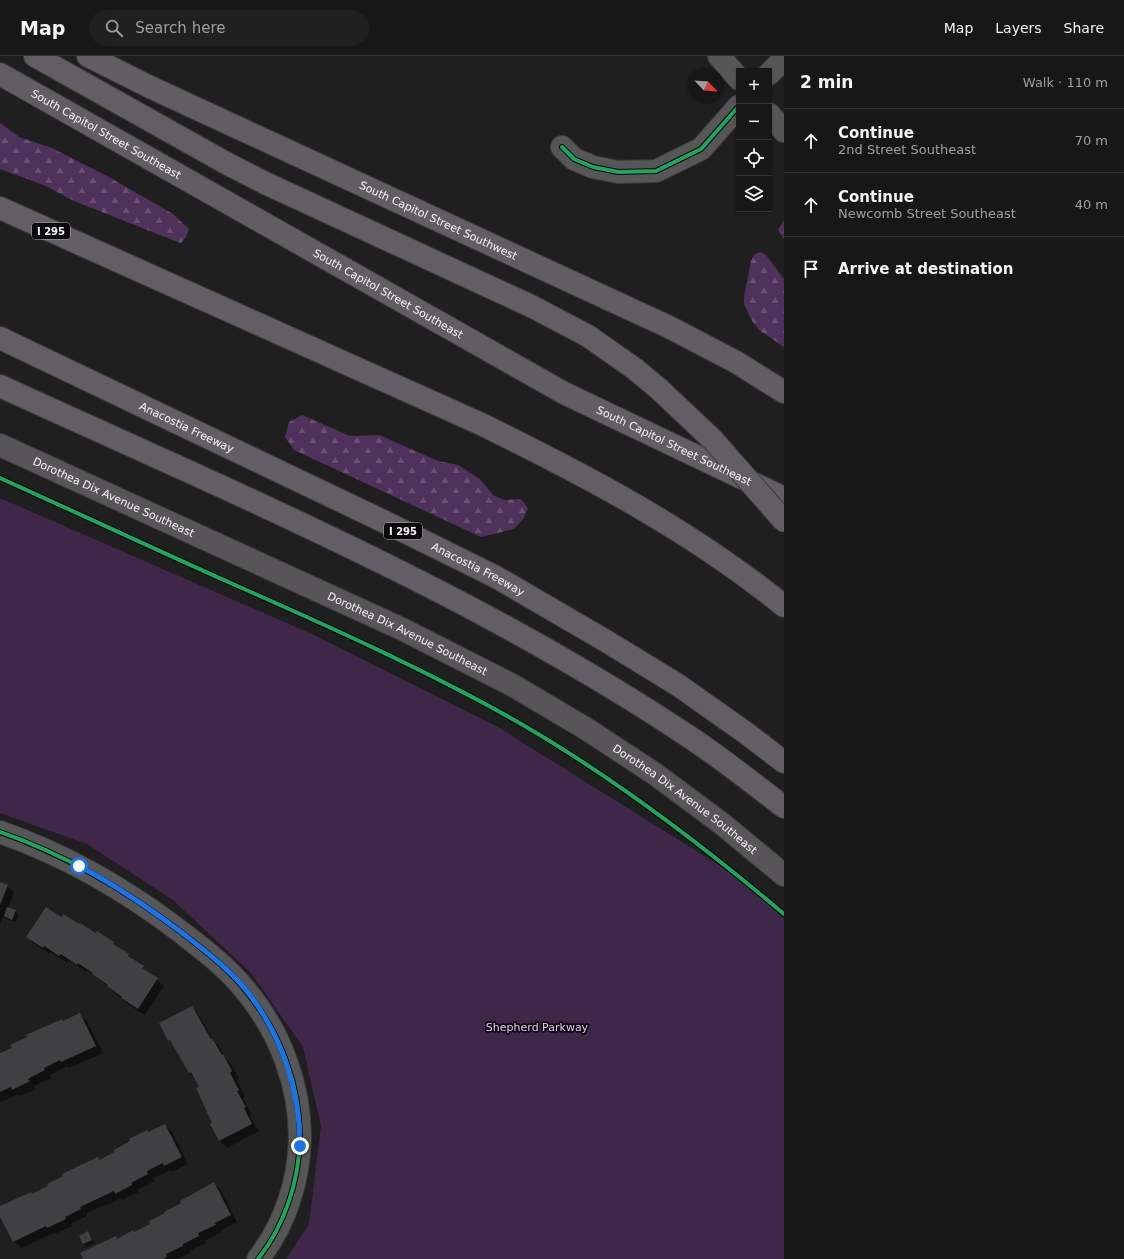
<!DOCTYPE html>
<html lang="en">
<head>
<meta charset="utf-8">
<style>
	:root { --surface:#181718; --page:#212021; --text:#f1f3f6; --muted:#9f9fa2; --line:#363637 }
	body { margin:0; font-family:"DejaVu Sans",sans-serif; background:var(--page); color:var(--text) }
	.controls { position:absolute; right:12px; top:12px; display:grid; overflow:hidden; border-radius:0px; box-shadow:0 1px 3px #0004 }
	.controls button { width:36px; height:36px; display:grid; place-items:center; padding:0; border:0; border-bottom:1px solid var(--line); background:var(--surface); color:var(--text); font:20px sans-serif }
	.compass { position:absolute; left:688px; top:12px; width:36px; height:36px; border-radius:50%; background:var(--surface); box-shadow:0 1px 3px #0004; rotate:115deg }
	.stop { position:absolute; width:12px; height:12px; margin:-9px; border:3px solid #1a73e8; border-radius:50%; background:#fff }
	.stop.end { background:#1a73e8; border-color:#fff; box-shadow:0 1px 4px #0008 }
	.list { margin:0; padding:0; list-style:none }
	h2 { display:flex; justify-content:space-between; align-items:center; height:52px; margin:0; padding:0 16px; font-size:17px }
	h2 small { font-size:13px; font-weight:400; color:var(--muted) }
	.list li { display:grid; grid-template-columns:26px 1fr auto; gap:12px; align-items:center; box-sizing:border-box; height:64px; padding:0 16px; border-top:1px solid var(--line) }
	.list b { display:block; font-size:15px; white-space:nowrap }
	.list p { margin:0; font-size:13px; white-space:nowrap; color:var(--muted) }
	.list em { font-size:13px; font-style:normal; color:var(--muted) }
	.icon { flex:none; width:22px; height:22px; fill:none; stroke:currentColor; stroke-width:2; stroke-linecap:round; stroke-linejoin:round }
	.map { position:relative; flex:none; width:784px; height:1203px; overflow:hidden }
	header { display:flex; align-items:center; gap:24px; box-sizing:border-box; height:56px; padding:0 20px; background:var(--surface); border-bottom:1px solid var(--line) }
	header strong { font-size:19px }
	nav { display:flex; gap:22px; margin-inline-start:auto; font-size:14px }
	.search { width:280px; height:36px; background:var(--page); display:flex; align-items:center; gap:10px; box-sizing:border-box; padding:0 14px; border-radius:22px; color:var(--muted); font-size:15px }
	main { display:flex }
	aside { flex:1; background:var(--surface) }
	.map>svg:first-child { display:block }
	.forest { fill:url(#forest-firs) }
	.park { fill:#3e2749 }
	.shadow { fill:#0007 }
	.building { fill:#403f41 }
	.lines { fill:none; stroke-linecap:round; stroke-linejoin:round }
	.minor-casing { stroke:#3d3c3d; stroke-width:24 }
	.secondary-casing { stroke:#3d3c3d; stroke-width:24 }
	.primary-casing { stroke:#3d3c3d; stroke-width:24 }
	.motorway-casing { stroke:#3d3c3d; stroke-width:24 }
	.minor { stroke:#575657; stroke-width:22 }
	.secondary { stroke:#585559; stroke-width:22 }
	.primary { stroke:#615d63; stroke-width:22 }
	.motorway { stroke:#635d66; stroke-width:22 }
	.motorway-bridge-casing { stroke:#3d3c3d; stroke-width:24; stroke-linecap:butt }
	.motorway-bridge { stroke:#635d66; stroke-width:22 }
	.cycleway-casing { stroke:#09080a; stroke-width:6 }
	.cycleway { stroke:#20a55d; stroke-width:4 }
	.route { stroke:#1a73e8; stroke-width:5 }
	.labels { text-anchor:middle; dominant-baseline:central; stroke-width:3.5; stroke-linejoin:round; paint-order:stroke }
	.shield { fill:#09080a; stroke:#afadaf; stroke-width:1 }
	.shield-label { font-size:10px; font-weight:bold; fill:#f6f4f6 }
	.street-label { font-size:11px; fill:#f6f4f6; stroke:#09080a }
	.park-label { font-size:11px; fill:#e7c8f6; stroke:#09080a }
</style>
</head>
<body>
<header>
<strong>Map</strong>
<div class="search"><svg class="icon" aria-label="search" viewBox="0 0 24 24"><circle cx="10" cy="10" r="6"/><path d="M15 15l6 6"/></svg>Search here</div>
<nav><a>Map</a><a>Layers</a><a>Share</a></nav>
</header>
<main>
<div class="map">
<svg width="784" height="1203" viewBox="0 0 784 1203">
	<defs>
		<pattern id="forest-firs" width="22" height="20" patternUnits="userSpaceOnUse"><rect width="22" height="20" fill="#4f325b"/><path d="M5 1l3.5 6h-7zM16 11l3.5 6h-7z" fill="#695073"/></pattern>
	</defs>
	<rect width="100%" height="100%" fill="#201f20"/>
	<!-- forest -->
	<g class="forest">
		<path d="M0,67L19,81L52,92L107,120L173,158L189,173L186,181L181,187L170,183L74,145L46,130L0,113Z"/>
		<path d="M784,164V183L778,174Z"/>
		<path d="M760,196L766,199L784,223V291L759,274L752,265L744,248V241L751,205L755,198Z"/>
		<path d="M302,359L350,380L379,379L438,405L458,409L480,423L493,439L504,444L521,443L528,452L524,462L514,473L481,481L294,394L285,381L289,366Z"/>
	</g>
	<!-- park -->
	<path class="park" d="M0,442L314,579L496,670L722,811L756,837L784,863V1203H286L309,1168L321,1070L303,991L251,917L173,844L87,788L0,757Z"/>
	<!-- shadow -->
	<g class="shadow">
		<path d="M0,827L7,830L14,837L8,852L15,855L19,858L16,866L8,864L4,859L0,868Z"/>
		<path d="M62,862L96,878L97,877L113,887L164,930L145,959L129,949L93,918L86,914L85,915L68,904L67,907L51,896L50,898L34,888L27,881Z"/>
		<path d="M191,951L198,958L214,985L219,990L225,1001L230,1006L239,1023L237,1024L245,1041L243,1042L252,1059L250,1060L259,1075L227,1092L220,1085L212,1068L214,1067L196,1023L190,1017L175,990L169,984Z"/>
		<path d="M79,958L87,965L103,997L69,1012L67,1010L50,1019L52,1022L34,1030L36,1033L20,1040L18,1038L1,1046L0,1045V999Z"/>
		<path d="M165,1069L172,1076L188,1108L172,1116L170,1114L153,1123L155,1125L138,1134L139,1136L122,1144L121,1142L105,1150L104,1149L86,1158L87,1160L71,1168L72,1170L55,1178L54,1177L21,1192L14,1185L0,1158V1151L32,1139Z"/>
		<path d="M214,1127L221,1134L237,1166L221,1174L222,1176L204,1185L206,1187L189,1195L190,1197L178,1203H84L117,1183L151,1168Z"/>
		<path d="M88,1177L95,1187L87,1191L84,1188Z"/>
	</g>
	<!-- building -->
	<g class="building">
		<path d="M0,826L8,829L0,849Z"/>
		<path d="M7,851L16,854L12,864L4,860Z"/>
		<path d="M46,851L61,861L63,858L79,868L80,867L96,877L97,875L114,886L113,888L129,898L128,900L144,910L142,912L158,922L138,953L121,942L122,941L107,930L108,929L92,918L93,917L78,907L77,909L61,898L59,900L44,890L43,892L26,881Z"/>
		<path d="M192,950L211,983L212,982L222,999L223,998L232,1015L230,1017L239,1034L237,1035L246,1051L244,1052L252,1068L219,1085L210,1068L212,1067L196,1032L199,1031L191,1016L189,1017L170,984L168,985L159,967Z"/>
		<path d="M80,957L96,990L61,1006L60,1004L44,1012L45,1014L28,1023L30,1025L12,1034L11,1031L0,1036V997L12,992L10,989L27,981L26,979L62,963L63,965Z"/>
		<path d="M165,1068L182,1101L164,1110L163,1107L147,1115L148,1118L131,1127L132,1129L115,1138L114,1135L80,1151L81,1153L65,1161L66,1163L47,1172L46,1170L13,1186L0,1161V1150L31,1136L32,1138L48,1130L47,1128L63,1120L62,1118L98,1101L99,1104L114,1096V1094L130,1085L129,1083L147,1074L148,1076Z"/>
		<path d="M214,1126L231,1159L215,1167L216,1169L198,1177L199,1180L183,1188V1190L166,1198L167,1201L163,1203H83L80,1197L116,1180L117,1183L133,1174L134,1176L150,1168L149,1165L165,1157L164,1156L181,1147L180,1145Z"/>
		<path d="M88,1175L92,1184L83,1188L79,1180Z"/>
	</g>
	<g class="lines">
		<defs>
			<g id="minor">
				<path d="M719,0L739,23"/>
				<path d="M769,18L784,3"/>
				<path d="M769,58L784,75"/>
				<path d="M562,91L574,103L593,111L618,116L656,115L701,93L739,50"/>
				<path d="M0,776C66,799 126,834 181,876C204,894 228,912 246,935C280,976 300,1029 300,1082C299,1125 285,1169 258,1203"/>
			</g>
			<g id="secondary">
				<path id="s1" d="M0,389L402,573L514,630L585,672L655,718L721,767L784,819"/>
			</g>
			<g id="primary">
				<path id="s2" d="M88,0L150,31L669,271L736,306L784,336"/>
				<path id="s3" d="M0,18L564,337L784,442"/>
			</g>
			<g id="motorway">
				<path d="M35,0L226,107L265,127L533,251L588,280L635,313L659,333L713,384"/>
				<path d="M0,152L481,368C587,420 692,475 784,550"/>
				<path id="s4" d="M0,282L385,466L496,521L606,585L678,629L746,677L784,706"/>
				<path d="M0,330C236,438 478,539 694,684C725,705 754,728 784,751"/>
			</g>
		</defs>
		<!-- minor casing -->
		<use href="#minor" class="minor-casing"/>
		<!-- secondary casing -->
		<use href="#secondary" class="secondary-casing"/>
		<!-- primary casing -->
		<use href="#primary" class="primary-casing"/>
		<!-- motorway casing -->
		<use href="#motorway" class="motorway-casing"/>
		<!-- minor -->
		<use href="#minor" class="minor"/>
		<!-- secondary -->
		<use href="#secondary" class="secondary"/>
		<!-- primary -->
		<use href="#primary" class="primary"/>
		<!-- motorway -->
		<use href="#motorway" class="motorway"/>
		<defs>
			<path id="motorway-bridge" d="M713,384L784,465"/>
		</defs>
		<!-- motorway-bridge casing -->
		<use href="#motorway-bridge" class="motorway-bridge-casing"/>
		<!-- motorway-bridge -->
		<use href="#motorway-bridge" class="motorway-bridge"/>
		<defs>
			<g id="cycleway">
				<path d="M562,91L574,103L593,111L618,116L656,115L701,93L739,50"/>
				<path d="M0,422C78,457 156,494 235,529C330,571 426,614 516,665C612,720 700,787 784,858"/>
				<path d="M0,776C66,799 126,834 181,876C204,894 228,912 246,935C280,976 300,1029 300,1082C299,1125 285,1169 258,1203"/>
			</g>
		</defs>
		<!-- cycleway casing -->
		<use href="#cycleway" class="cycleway-casing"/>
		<!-- cycleway -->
		<use href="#cycleway" class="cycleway"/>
	</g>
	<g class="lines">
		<!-- route -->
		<path class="route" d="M79,810C115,829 149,852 181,876C204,894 228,912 247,935C282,980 300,1034 300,1090"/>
	</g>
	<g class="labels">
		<!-- shield labels -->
		<g class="shield">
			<rect x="32" y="167" width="38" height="16" rx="3"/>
			<rect x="384" y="467" width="38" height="16" rx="3"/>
		</g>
		<g class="shield-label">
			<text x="51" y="175">I 295</text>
			<text x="403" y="475">I 295</text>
		</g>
		<!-- street labels -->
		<g class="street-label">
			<text stroke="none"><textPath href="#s3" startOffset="122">South Capitol Street Southeast</textPath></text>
			<text stroke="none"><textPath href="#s2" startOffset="387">South Capitol Street Southwest</textPath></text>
			<text stroke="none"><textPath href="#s3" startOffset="446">South Capitol Street Southeast</textPath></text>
			<text stroke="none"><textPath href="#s4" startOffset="207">Anacostia Freeway</textPath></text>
			<text stroke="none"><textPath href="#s3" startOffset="770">South Capitol Street Southeast</textPath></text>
			<text stroke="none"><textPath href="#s1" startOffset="125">Dorothea Dix Avenue Southeast</textPath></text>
			<text stroke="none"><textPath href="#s4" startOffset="531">Anacostia Freeway</textPath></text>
			<text stroke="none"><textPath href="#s1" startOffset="449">Dorothea Dix Avenue Southeast</textPath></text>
			<text stroke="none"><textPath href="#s1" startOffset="773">Dorothea Dix Avenue Southeast</textPath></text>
		</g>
		<!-- park labels -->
		<g class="park-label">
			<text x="537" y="971">Shepherd Parkway</text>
		</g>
	</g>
</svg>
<div class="controls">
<button>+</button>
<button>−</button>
<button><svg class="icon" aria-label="locate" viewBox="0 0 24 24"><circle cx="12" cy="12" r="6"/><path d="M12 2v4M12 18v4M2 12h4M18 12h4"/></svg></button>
<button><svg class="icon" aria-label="layers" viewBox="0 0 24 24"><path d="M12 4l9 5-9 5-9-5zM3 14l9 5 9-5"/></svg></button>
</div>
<svg class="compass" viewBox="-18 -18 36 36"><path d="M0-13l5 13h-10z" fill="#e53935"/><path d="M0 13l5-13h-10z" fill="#9f9fa2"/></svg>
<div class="stop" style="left:79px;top:810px"></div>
<div class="stop end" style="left:300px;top:1090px"></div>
</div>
<aside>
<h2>2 min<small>Walk · 110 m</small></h2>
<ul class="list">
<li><svg class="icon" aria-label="ahead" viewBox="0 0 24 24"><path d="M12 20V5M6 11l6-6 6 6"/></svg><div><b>Continue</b><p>2nd Street Southeast</p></div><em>70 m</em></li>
<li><svg class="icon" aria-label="ahead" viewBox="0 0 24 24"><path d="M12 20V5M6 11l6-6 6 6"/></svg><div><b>Continue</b><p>Newcomb Street Southeast</p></div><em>40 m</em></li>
<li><svg class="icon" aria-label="arrive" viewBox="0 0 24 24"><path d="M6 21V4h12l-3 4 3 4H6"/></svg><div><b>Arrive at destination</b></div></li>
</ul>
</aside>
</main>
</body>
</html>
